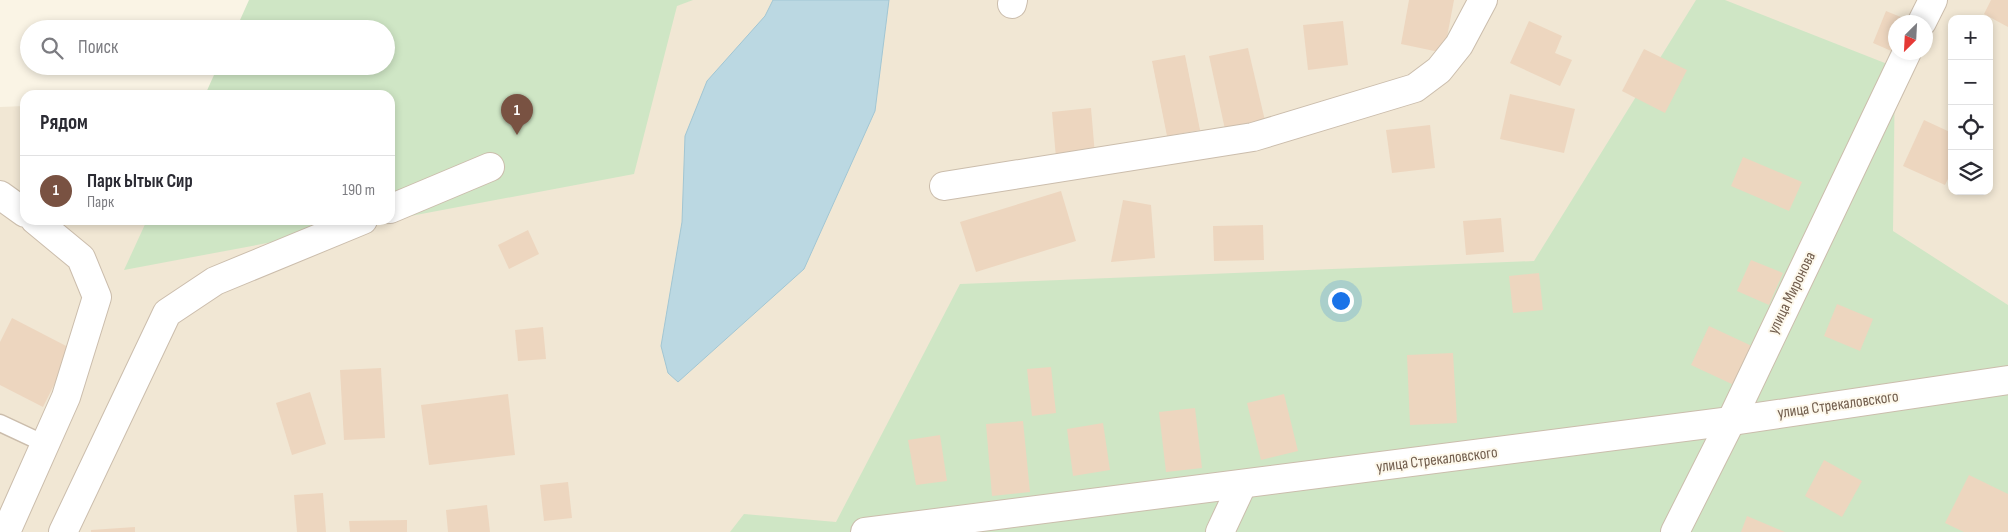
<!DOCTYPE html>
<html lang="ru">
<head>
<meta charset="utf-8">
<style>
	:root { --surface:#fff; --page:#f2f2f3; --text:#2b2b33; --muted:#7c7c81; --line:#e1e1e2; --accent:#795242 }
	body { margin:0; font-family:"Sofia Sans Condensed",sans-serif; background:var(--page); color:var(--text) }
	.controls { position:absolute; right:15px; top:15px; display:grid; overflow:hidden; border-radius:10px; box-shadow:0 2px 8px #0003 }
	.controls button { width:45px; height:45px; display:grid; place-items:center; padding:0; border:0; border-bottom:1px solid var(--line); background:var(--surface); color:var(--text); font:25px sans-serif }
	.compass { position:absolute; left:1888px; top:15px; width:45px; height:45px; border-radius:50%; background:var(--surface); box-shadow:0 2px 8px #0003; rotate:204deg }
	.you { position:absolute; left:1340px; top:300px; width:18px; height:18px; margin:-12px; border:4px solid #fff; border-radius:50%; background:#1a73e8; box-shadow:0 0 0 8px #1a73e833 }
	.badge { display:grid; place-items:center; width:32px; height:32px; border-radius:50%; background:var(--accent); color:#fff; font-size:16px; font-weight:700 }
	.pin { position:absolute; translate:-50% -41px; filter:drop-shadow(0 1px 2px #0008) }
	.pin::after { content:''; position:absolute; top:26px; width:18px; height:15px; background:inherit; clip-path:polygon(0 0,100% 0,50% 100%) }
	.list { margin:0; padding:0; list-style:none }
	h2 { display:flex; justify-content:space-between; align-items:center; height:65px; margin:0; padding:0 20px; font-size:21px }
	h2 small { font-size:16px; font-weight:400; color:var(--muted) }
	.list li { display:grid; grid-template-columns:32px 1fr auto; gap:15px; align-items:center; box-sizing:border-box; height:70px; padding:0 20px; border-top:1px solid var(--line) }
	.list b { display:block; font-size:19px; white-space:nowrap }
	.list p { margin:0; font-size:16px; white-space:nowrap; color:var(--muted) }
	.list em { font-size:16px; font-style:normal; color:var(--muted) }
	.icon { flex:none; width:28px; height:28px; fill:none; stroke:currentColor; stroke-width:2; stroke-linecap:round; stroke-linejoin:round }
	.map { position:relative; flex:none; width:2008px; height:532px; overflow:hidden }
	.search { position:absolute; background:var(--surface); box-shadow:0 2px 8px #0003; left:20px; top:20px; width:375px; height:55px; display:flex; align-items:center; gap:12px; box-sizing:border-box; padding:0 18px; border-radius:28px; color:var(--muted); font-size:19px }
	.panel { position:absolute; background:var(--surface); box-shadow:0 2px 8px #0003; left:20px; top:90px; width:375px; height:135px; border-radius:15px }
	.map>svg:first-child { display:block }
	.residential { fill:#f1e7d4; fill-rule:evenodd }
	.green { fill:#cfe6c5 }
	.water { fill:#bbd8e2; stroke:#a2c6d3 }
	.building { fill:#edd6bf }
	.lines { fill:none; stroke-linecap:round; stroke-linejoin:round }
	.service-casing { stroke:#cbbdac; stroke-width:19 }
	.minor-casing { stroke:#cbbdac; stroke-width:30 }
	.service { stroke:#fff; stroke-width:16 }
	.minor { stroke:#fff; stroke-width:28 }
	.labels { text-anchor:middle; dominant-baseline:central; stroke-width:4; stroke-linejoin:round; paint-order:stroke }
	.street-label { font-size:16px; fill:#715d4d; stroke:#fdf8eb }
</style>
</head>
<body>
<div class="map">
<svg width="2008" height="532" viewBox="0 0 2008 532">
	<rect width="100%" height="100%" fill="#faf4e5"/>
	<!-- residential -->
	<path class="residential" d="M535,0H2008V532H0V107L25,106V220H390V95L386,66ZM1952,19H1989V191H1952ZM1896,22H1926V52H1896Z"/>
	<!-- green -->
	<g class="green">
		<path d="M249,0H693L677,6L634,174L124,270L147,220H390V95H205L218,66H386V29H236Z"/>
		<path d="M1696,0H1725L1895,67L1893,231L2008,305V532H730L744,514L836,522L960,284L1534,261Z"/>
	</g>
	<!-- water -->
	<path class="water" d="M773,0H889L875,111L804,269L678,382L668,373L661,346L682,222L685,136L707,81L765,16Z"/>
	<!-- building -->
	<g class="building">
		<path d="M1409,0H1454L1444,53L1401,44Z"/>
		<path d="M1991,0H2008V27L1984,14Z"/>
		<path d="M1886,11L1913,22H1896V53L1873,43Z"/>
		<path d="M1343,21L1348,65L1308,70L1303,25Z"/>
		<path d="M1529,21L1562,36L1555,53L1572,60L1560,86L1510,63Z"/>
		<path d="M1248,48L1266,125L1226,134L1209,56Z"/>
		<path d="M1644,49L1687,70L1665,113L1622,91Z"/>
		<path d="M1185,55L1200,130L1167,136L1152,61Z"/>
		<path d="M1510,94L1575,109L1564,153L1500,139Z"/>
		<path d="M1091,108L1095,155L1056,158L1052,112Z"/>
		<path d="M1924,120L1952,133V171L1945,185L1903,166Z"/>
		<path d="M1430,125L1435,168L1392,173L1386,130Z"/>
		<path d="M1743,157L1802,182L1789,211L1731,186Z"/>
		<path d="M1061,191L1076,241L976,272L960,222Z"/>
		<path d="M1123,200L1151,205L1155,258L1111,262Z"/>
		<path d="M1501,218L1504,252L1466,255L1463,221Z"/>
		<path d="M1263,225L1264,260L1214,261L1213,226Z"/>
		<path d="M528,230L539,254L509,269L498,245Z"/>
		<path d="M1751,260L1783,273L1769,305L1737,291Z"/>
		<path d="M1539,273L1543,310L1513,313L1509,276Z"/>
		<path d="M1837,304L1873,319L1860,351L1824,336Z"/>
		<path d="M12,318L72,349L43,407L0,385V342Z"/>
		<path d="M1709,326L1754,347L1736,386L1691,365Z"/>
		<path d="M543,327L546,359L518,361L515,330Z"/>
		<path d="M1453,353L1457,423L1410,425L1407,355Z"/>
		<path d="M1051,367L1056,413L1032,416L1027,369Z"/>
		<path d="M381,368L385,438L344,440L340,370Z"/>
		<path d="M310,392L326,444L292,455L276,403Z"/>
		<path d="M508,394L515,455L429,465L421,405Z"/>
		<path d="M1284,394L1298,451L1261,460L1247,403Z"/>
		<path d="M1195,408L1202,468L1166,472L1159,412Z"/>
		<path d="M1023,421L1030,492L992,496L986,424Z"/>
		<path d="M1103,423L1110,470L1073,476L1067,429Z"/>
		<path d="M940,435L947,481L916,485L908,440Z"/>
		<path d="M1824,460L1862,481L1842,517L1805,496Z"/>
		<path d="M1969,475L2008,494V532H1964L1945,523Z"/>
		<path d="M568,482L572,518L544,521L540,485Z"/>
		<path d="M323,493L326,532H297L294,495Z"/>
		<path d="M487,505L490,532H448L446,510Z"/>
		<path d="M1747,516L1785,532H1741Z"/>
		<path d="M407,520V532H350L349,521Z"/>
		<path d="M135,527V532H91V530Z"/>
	</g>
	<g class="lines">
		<defs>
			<path id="service" d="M0,423L45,444"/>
			<g id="minor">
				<path d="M1012,4L1013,0"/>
				<path d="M1922,22L1933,0"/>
				<path d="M944,186L1253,137L1415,88L1439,70L1459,45L1483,0"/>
				<path d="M0,195L25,213"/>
				<path d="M390,209L490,167"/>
				<path d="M6,532L66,397L97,297L81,258L35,220"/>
				<path d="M63,532L167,313L215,281L363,220"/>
				<path d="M865,532L1731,421L2008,380"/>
				<path d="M1220,532L1242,485"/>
				<path d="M1675,532L1731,421L1907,52"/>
			</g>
		</defs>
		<!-- service casing -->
		<use href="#service" class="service-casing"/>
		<!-- minor casing -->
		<use href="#minor" class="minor-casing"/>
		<!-- service -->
		<use href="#service" class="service"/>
		<!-- minor -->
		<use href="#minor" class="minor"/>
	</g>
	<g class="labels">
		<!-- street labels -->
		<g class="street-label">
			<text transform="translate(1792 293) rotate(-64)">улица Миронова</text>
			<text transform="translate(1838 405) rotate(-8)">улица Стрекаловского</text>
			<text transform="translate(1437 460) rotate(-7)">улица Стрекаловского</text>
		</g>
	</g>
</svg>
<div class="controls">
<button>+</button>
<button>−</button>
<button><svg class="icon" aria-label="locate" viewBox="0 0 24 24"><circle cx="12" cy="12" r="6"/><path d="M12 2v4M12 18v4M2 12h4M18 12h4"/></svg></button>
<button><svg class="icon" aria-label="layers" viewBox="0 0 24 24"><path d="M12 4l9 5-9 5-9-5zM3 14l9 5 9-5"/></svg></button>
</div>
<svg class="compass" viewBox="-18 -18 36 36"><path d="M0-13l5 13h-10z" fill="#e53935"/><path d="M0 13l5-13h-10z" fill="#7c7c81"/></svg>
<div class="you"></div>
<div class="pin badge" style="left:517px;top:135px">1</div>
<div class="search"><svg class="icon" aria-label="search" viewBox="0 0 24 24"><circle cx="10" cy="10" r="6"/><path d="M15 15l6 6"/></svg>Поиск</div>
<section class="panel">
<h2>Рядом<small></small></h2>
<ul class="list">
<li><span class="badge">1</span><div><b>Парк Ытык Сир</b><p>Парк</p></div><em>190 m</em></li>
</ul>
</section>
</div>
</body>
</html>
